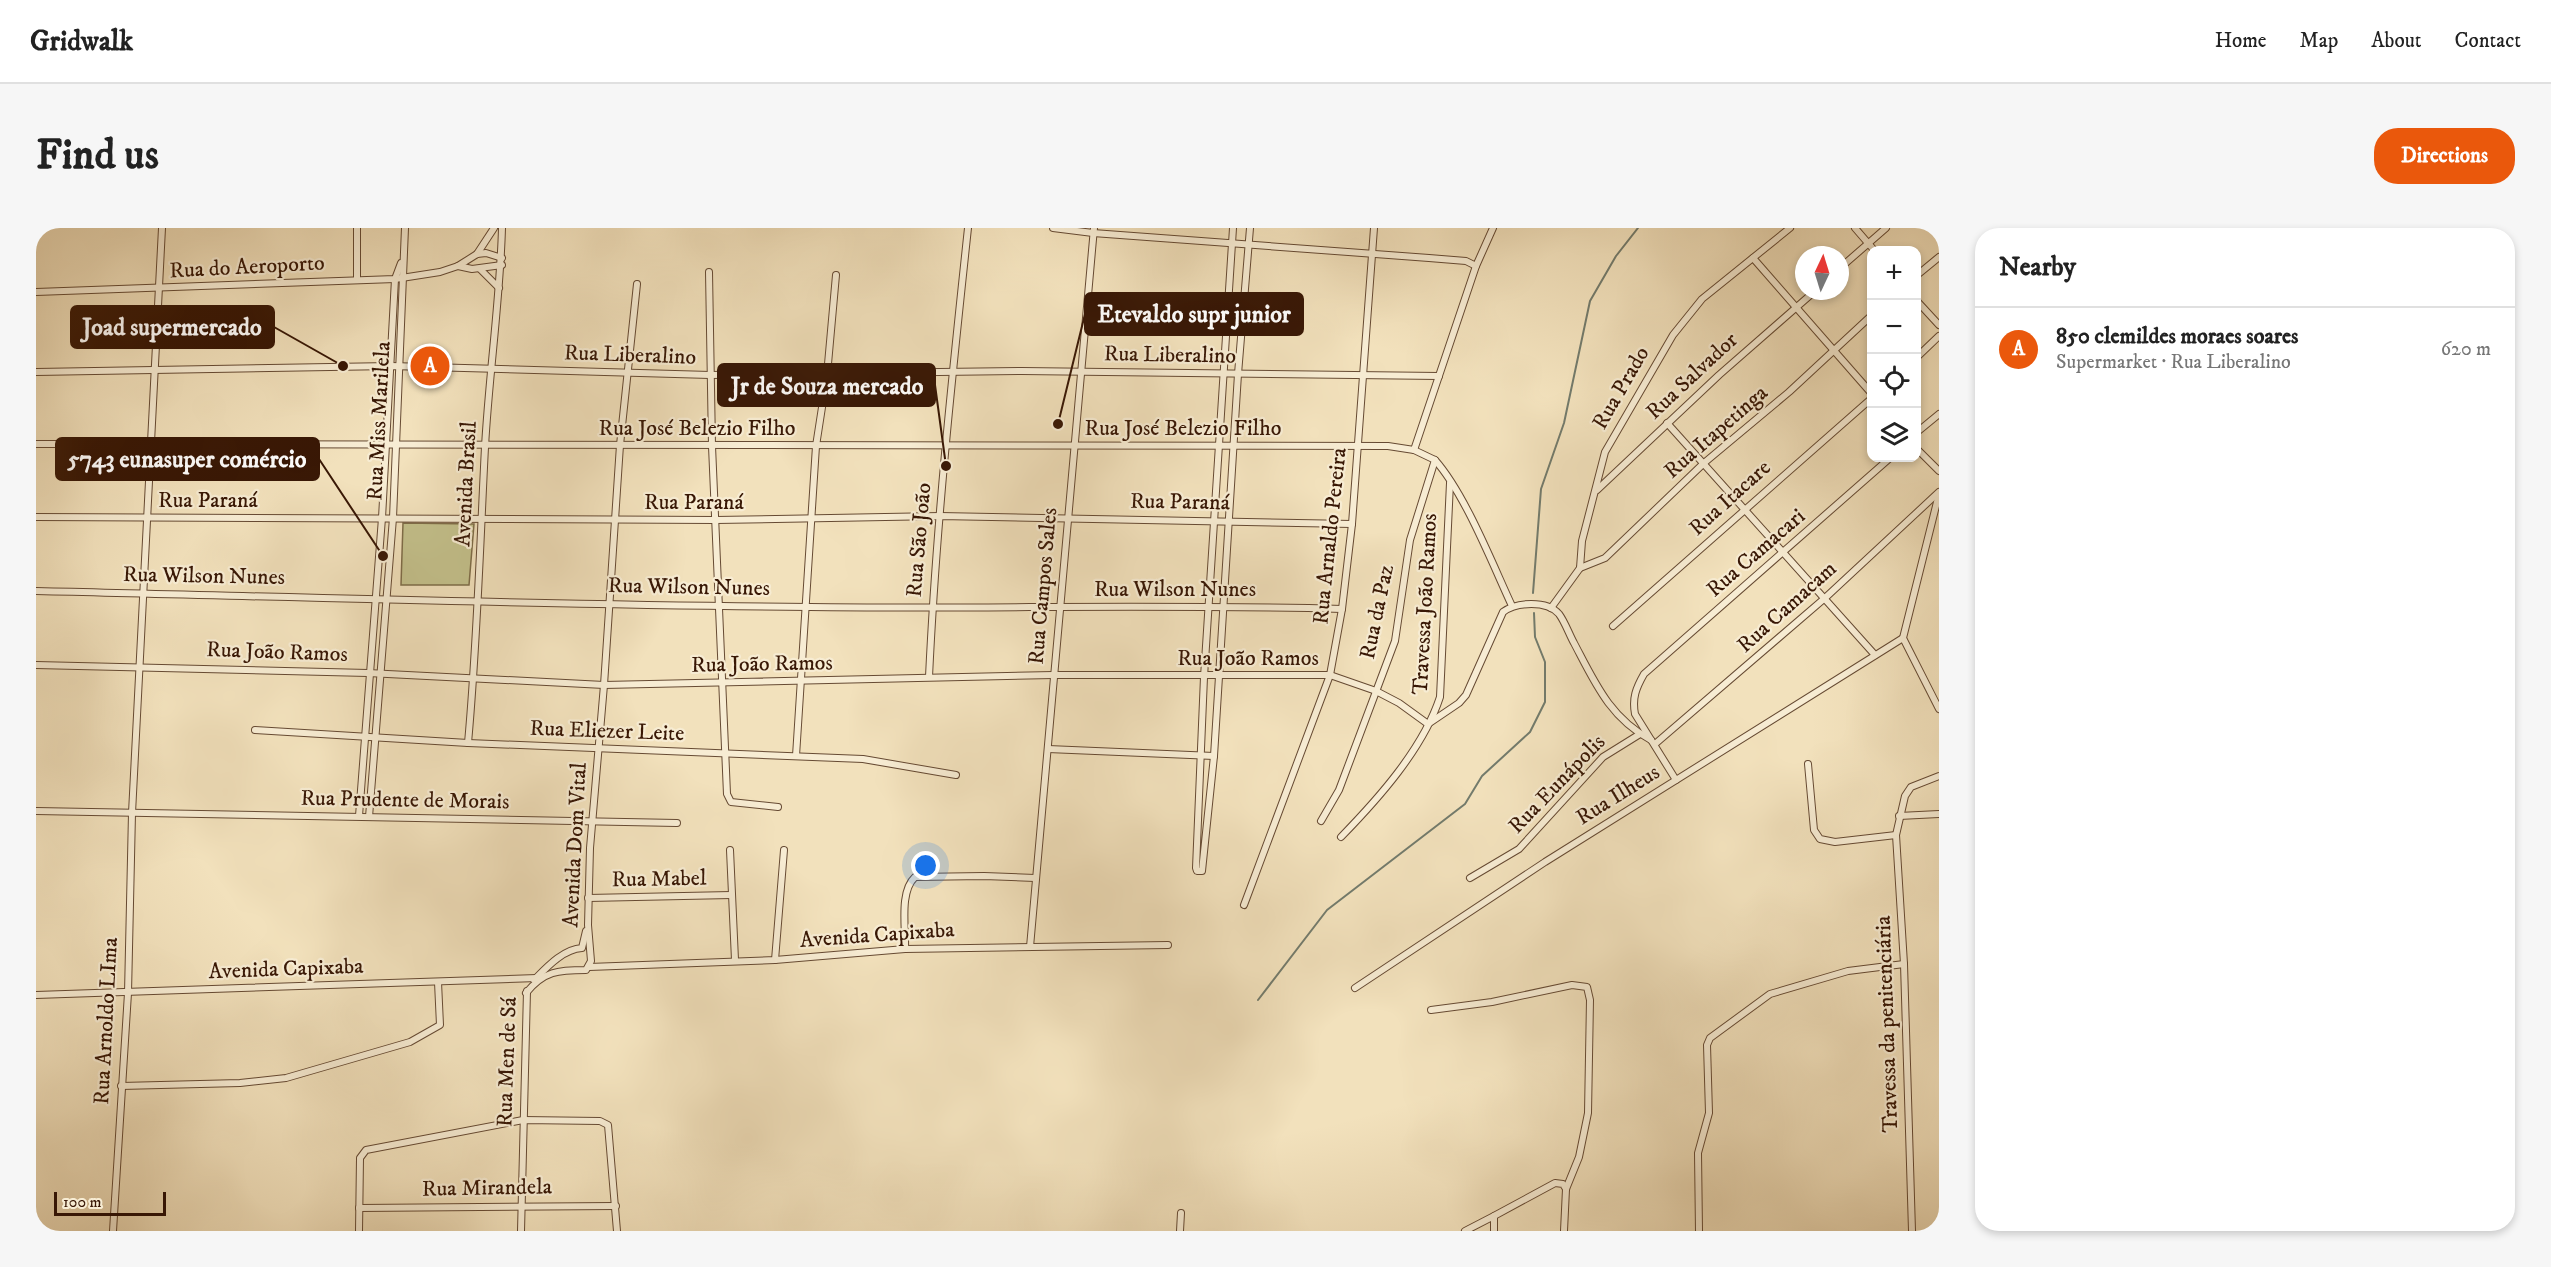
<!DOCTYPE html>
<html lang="en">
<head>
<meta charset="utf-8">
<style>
	:root { --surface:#fff; --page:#f6f6f6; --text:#222; --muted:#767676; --line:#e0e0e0; --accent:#ea580c }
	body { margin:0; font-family:"IM FELL DW Pica",serif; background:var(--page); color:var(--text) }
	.controls { position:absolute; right:18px; top:18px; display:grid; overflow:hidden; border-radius:12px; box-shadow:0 3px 9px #0003 }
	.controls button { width:54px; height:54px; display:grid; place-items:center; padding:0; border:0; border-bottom:2px solid var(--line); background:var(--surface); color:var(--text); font:30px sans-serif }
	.compass { position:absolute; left:1759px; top:18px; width:54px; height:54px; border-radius:50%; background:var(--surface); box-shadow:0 3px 9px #0003; rotate:4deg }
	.scale { position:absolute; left:18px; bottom:15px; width:112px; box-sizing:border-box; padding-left:6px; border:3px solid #381705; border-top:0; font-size:16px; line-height:21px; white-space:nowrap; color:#381705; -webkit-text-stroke:4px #f7ecd3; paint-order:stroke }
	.you { position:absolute; left:890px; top:638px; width:21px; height:21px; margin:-15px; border:4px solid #fff; border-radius:50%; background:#1a73e8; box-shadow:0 0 0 9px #1a73e833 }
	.badge { display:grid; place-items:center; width:39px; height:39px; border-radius:50%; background:var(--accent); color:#fff; font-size:20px; font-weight:700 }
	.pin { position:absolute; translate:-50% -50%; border:3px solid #fff; box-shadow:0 2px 6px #0006 }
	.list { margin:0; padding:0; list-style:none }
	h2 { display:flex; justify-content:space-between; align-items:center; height:78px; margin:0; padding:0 24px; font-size:26px }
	h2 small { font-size:20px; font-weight:400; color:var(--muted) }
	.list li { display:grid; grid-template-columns:39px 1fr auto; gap:18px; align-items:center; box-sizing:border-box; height:84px; padding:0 24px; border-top:2px solid var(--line) }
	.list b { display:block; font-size:22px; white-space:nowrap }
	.list p { margin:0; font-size:20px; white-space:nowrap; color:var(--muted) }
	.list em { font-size:20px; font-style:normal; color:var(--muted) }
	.icon { flex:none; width:33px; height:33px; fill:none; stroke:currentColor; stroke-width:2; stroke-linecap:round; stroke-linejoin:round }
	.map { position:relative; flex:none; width:1903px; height:1003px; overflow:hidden; border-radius:24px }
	header { display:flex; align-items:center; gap:36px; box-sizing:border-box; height:84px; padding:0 30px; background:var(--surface); border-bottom:2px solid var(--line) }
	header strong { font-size:28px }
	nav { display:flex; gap:33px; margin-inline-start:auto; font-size:21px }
	.intro { display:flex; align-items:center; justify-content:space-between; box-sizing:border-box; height:144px; padding:0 36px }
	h1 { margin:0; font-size:42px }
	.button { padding:15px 27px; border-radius:24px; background:var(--accent); color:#fff; font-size:21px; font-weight:700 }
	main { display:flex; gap:36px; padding:0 36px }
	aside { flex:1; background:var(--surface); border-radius:24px; box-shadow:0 3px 9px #0003 }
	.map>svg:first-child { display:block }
	.green { fill:#c3c08b; stroke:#7e6c48; stroke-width:1.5 }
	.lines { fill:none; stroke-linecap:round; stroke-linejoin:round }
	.stream { stroke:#737b6c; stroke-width:2 }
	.minor-casing { stroke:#664a33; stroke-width:8 }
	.minor { stroke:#f7ecd3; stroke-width:6 }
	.labels { text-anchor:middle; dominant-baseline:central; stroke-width:4.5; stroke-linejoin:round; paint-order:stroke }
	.street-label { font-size:22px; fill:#381705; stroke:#f7ecd3 }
	.leader { fill:none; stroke:#381705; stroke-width:2 }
	.callout-dot { fill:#381705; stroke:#f7ecd3; stroke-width:2 }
	.callout { fill:#381705; stroke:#381705; stroke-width:2 }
	.callout-label { font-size:24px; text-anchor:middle; font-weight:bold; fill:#fff }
</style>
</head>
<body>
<header>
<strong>Gridwalk</strong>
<nav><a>Home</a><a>Map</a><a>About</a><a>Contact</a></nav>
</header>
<div class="intro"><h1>Find us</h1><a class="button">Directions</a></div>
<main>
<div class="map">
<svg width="1903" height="1003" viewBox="0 0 1903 1003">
	<rect width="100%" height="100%" fill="#f2e1bc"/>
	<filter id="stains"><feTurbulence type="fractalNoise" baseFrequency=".00333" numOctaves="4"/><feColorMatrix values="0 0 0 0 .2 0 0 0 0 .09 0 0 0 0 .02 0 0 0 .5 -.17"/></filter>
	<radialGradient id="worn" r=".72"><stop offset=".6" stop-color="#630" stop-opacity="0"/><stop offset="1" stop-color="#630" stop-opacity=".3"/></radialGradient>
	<!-- green -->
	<path class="green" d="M367,295L438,296L433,357H365Z"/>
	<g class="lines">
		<!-- stream -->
		<g class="stream">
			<path d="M1497,365L1505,261L1528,195L1554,73L1580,28L1602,0"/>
			<path d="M1222,772L1291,682L1429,576L1446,548L1494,504L1509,474V434L1499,409L1498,385"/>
		</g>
		<defs>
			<g id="minor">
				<path d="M1017,0L1057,5L1393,30L1430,33L1440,38"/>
				<path d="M1197,0L1168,449L1160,640L1161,643H1166L1178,528L1202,146L1214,0"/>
				<path d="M1819,0L1838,22"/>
				<path d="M441,26L458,0"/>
				<path d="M1717,30L1836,166"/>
				<path d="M422,38L436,41L466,37"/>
				<path d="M1804,40L1850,0"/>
				<path d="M444,41L463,60"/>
				<path d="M673,44L676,218L691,566L695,574L742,579"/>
				<path d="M1880,48L1903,29"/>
				<path d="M321,52V0"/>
				<path d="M0,64L359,51L404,44L422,38L441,26L450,25L466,30"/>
				<path d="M1880,72L1903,97"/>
				<path d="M1880,130L1903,108"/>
				<path d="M0,144L355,138L674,147L986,143L1403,148"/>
				<path d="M1631,195L1839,427"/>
				<path d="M1880,205L1903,186"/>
				<path d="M0,216L1352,218L1378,222L1440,38L1457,0"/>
				<path d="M1880,220L1903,243"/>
				<path d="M1399,232C1429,266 1456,335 1476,378"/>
				<path d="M1561,262L1683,147L1779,63"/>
				<path d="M1903,266L1867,410L1903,481"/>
				<path d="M0,289L680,292L904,288L1316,296"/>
				<path d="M1544,340L1569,330L1668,235L1753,164L1836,87"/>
				<path d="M0,363C258,369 516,377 774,379C952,381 1129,376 1306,381"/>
				<path d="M1515,380L1544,340L1546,313L1569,224L1637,107L1666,71L1754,0"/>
				<path d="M1577,398L1836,170"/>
				<path d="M0,437L332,445L568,457L1017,447H1294L1340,463L1363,475L1392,496L1423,475L1430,467L1467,384C1480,374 1511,372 1523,386C1529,394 1533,406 1538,415C1559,455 1574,490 1615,512"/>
				<path d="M893,449C900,299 916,149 932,0"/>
				<path d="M219,502L432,515L827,531L920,547"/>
				<path d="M432,515C441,417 444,317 449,219C453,146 464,73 466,0"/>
				<path d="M1619,516L1789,370L1903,264"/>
				<path d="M1012,521L1178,528"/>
				<path d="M760,528L780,218L791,147L800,47"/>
				<path d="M1772,536L1778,602L1784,611L1799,614L1860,607"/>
				<path d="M1640,552L1599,486C1596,470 1600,460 1608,446L1854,230"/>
				<path d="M0,583L641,595"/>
				<path d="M323,588L346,290L359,51L365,35"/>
				<path d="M1863,588L1903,586"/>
				<path d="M333,589L357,290L369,0"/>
				<path d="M1285,593L1303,562L1359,413L1374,312L1399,232L1378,222"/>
				<path d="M1305,609C1342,571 1387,521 1404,469L1414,255"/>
				<path d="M694,622L699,732"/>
				<path d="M1434,650L1483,621L1567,529L1604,506"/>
				<path d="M552,670L695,667"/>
				<path d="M1208,677L1294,447L1306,381L1316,296L1338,0"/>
				<path d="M994,719L1058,0"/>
				<path d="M869,721C870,700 863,664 879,649L948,648L999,650"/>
				<path d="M739,732L748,622"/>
				<path d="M553,739L739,732L869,721L1132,717"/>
				<path d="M498,752C510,740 527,721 546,720L550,703"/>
				<path d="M1319,760L1509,634L1867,410"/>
				<path d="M490,765C508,743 522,742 550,742L555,733L552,697L554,620L568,457L584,217L601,56"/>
				<path d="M0,767L501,750"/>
				<path d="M1395,782L1456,774L1536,757L1551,759L1554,772L1552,885L1543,929L1530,961L1528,1003"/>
				<path d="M85,858L204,855L250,850L374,814L404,797L402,754"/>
				<path d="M323,980L580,978"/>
				<path d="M77,1003L92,765L96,585L126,0"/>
				<path d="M323,1003L324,930L330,922L487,892L564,893L572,897L581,1003"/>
				<path d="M485,1003L491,763"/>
				<path d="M1144,1003L1145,985"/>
				<path d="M1429,1003L1458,988"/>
				<path d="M1458,1003V988L1519,955L1527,956L1530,961"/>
				<path d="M1663,1003L1662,925L1673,885L1671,817L1674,810L1734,766L1812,743L1868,736"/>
				<path d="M1876,1003L1868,736L1860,607L1869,568L1875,559L1903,548"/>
			</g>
		</defs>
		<!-- minor casing -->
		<use href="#minor" class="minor-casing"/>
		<!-- minor -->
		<use href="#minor" class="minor"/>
	</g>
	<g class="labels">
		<!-- street labels -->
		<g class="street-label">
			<text transform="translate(211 39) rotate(-3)">Rua do Aeroporto</text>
			<text transform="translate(594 127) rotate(2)">Rua Liberalino</text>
			<text transform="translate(1134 127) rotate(1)">Rua Liberalino</text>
			<text transform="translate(1656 148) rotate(-43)">Rua Salvador</text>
			<text transform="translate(1585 160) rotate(-60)">Rua Prado</text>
			<text transform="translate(343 193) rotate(-87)">Rua Miss Marilela</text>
			<text x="661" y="200">Rua José Belezio Filho</text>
			<text x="1147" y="200">Rua José Belezio Filho</text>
			<text transform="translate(1680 204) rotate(-41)">Rua Itapetinga</text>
			<text transform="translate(430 256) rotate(-87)">Avenida Brasil</text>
			<text transform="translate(1694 270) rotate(-42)">Rua Itacare</text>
			<text x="172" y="272">Rua Paraná</text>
			<text x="658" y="274">Rua Paraná</text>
			<text transform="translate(1144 274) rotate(1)">Rua Paraná</text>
			<text transform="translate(1294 308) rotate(-84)">Rua Arnaldo Pereira</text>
			<text transform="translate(883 312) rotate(-85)">Rua São João</text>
			<text transform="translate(1720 325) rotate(-41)">Rua Camacari</text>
			<text transform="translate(168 348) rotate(1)">Rua Wilson Nunes</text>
			<text transform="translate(1007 358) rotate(-85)">Rua Campos Sales</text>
			<text transform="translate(653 359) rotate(1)">Rua Wilson Nunes</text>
			<text x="1139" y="361">Rua Wilson Nunes</text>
			<text transform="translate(1389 376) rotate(-87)">Travessa João Ramos</text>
			<text transform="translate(1751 379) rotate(-42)">Rua Camacam</text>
			<text transform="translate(1341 384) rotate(-78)">Rua da Paz</text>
			<text transform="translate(241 424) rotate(2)">Rua João Ramos</text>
			<text x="1212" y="430">Rua João Ramos</text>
			<text transform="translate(726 436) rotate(-1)">Rua João Ramos</text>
			<text transform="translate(571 503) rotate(2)">Rua Eliezer Leite</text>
			<text transform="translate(1521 556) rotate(-46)">Rua Eunápolis</text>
			<text transform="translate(1582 567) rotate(-32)">Rua Ilheus</text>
			<text transform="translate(369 572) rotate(1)">Rua Prudente de Morais</text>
			<text transform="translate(539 617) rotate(-87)">Avenida Dom Vital</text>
			<text transform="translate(623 651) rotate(-1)">Rua Mabel</text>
			<text transform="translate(841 707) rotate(-4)">Avenida Capixaba</text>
			<text transform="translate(250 741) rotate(-2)">Avenida Capixaba</text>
			<text transform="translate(70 793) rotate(-87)">Rua Arnoldo LIma</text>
			<text transform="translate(1851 796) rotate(-92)">Travessa da penitenciária</text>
			<text transform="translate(471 834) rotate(-88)">Rua Men de Sá</text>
			<text transform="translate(451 960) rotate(-1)">Rua Mirandela</text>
		</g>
	</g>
	<!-- callouts -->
	<path class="leader" d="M1022 196L1049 86M307 138L238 99M910 238L899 157M347 328L283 231"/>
	<g class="callout-dot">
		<circle cx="1022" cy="196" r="6"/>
		<circle cx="307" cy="138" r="6"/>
		<circle cx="910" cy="238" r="6"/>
		<circle cx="347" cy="328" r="6"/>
	</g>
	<g class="callout">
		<rect x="1049" y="65" width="218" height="42" rx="6"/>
		<rect x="35" y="78" width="203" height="42" rx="6"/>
		<rect x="682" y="136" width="217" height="42" rx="6"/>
		<rect x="20" y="210" width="263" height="42" rx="6"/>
	</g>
	<g class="callout-label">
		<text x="1158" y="94">Etevaldo supr junior</text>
		<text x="136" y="107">Joad supermercado</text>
		<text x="791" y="166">Jr de Souza mercado</text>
		<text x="151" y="239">5743 eunasuper comércio</text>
	</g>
	<rect width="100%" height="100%" filter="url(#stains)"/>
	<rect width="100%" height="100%" fill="url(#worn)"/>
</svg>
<div class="controls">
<button>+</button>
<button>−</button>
<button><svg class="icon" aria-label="locate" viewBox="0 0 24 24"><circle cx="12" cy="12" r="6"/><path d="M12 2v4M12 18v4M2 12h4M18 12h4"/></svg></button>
<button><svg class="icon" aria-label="layers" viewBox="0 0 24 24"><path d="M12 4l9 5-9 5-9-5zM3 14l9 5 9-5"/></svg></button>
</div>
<svg class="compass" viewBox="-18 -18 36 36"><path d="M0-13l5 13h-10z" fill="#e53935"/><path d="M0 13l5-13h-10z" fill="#767676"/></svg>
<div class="scale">100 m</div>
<div class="you"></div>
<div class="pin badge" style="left:394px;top:138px">A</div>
</div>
<aside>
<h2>Nearby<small></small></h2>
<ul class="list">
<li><span class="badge">A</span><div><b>850 clemildes moraes soares</b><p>Supermarket · Rua Liberalino</p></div><em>620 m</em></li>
</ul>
</aside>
</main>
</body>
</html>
